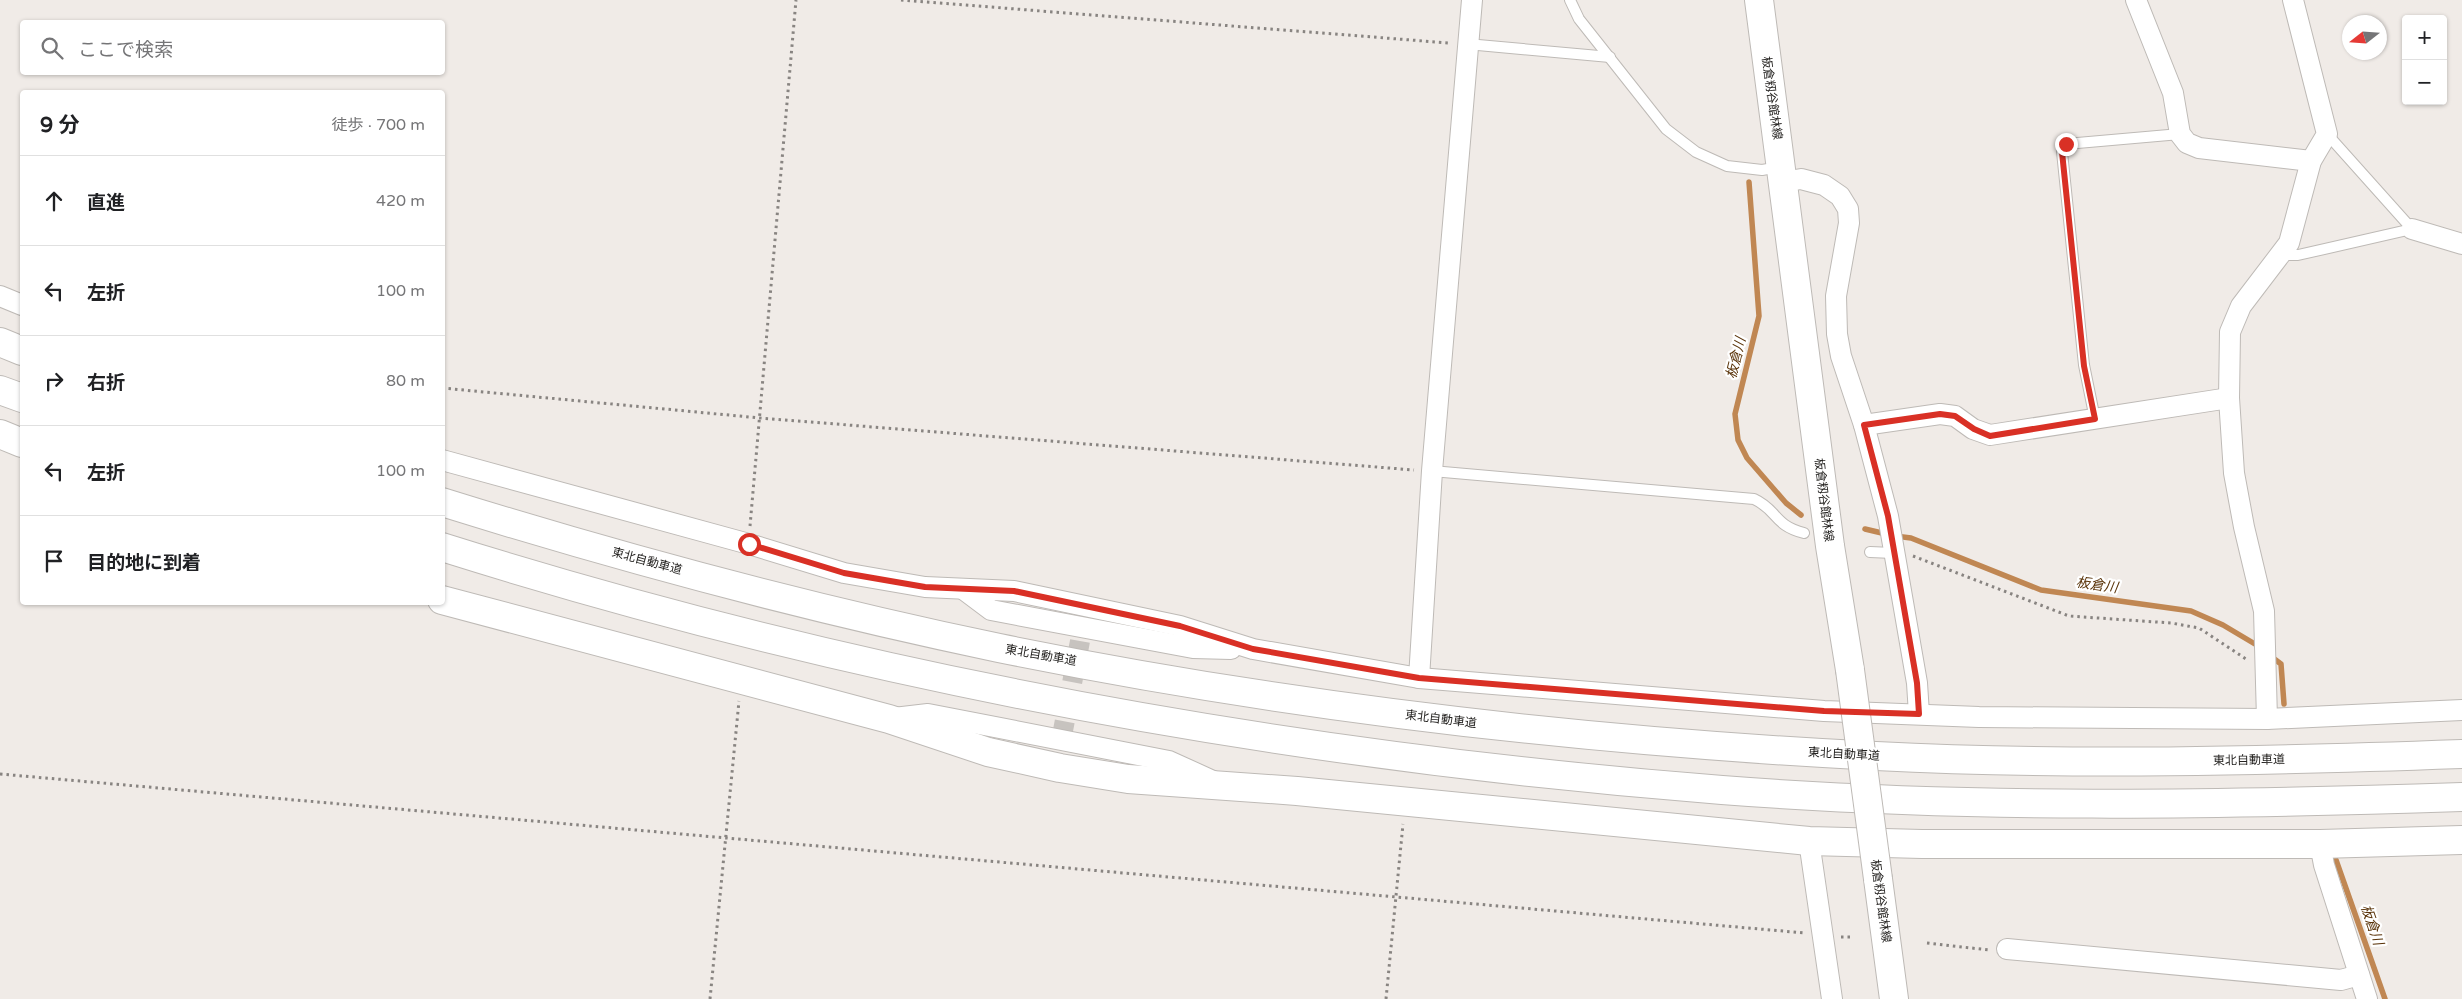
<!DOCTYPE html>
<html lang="ja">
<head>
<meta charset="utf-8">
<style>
	:root { --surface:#fff; --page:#f6f6f6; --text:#202124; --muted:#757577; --line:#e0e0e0 }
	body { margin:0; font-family:"Varela Round","Noto Sans JP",sans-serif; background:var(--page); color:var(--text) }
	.controls { position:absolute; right:15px; top:15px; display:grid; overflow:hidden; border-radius:5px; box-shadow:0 1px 4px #0004 }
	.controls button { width:45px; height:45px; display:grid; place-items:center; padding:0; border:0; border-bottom:1px solid var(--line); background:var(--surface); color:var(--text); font:25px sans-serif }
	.compass { position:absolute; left:2342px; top:15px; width:45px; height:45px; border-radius:50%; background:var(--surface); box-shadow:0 1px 4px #0004; rotate:253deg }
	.stop { position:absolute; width:15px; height:15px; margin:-11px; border:4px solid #d93025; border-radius:50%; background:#fff }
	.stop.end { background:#d93025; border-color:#fff; box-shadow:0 1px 5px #0008 }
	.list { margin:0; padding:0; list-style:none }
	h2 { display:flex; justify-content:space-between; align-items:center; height:65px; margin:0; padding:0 20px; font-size:21px }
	h2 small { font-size:16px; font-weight:400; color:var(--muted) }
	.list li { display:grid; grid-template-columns:32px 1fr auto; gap:15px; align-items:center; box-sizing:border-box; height:90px; padding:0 20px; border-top:1px solid var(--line) }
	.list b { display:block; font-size:19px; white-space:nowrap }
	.list em { font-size:16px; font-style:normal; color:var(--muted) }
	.icon { flex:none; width:28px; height:28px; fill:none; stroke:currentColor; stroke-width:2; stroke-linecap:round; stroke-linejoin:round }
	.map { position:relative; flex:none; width:2462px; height:999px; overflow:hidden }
	.search { position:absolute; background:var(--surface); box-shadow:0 1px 4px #0004; left:20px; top:20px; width:425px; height:55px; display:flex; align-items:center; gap:12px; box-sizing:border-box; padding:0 18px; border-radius:5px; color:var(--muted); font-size:19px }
	.panel { position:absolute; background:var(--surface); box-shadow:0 1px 4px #0004; left:20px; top:90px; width:425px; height:515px; border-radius:5px }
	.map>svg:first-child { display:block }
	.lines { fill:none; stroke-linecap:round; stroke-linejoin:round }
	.stream { stroke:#c08753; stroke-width:5.5 }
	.street-tunnel { stroke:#c7c3bf; stroke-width:20; stroke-dasharray:20 10; stroke-linecap:butt }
	.lane-casing { stroke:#bebab6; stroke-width:12 }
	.street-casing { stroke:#bebab6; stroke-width:22 }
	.secondary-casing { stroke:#bebab6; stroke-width:30 }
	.highway-casing { stroke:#bebab6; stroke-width:30 }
	.path { stroke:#888481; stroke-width:3; stroke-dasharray:2.5 4; stroke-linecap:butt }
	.lane { stroke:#fff; stroke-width:10 }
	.street { stroke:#fff; stroke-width:20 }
	.secondary { stroke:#fff; stroke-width:28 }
	.highway { stroke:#fff; stroke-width:28 }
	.secondary-bridge-casing { stroke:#bebab6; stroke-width:30; stroke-linecap:butt }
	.secondary-bridge { stroke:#fff; stroke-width:28 }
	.route { stroke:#d93025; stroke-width:6 }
	.labels { text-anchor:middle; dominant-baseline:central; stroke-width:4.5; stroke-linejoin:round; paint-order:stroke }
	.street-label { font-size:12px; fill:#252321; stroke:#fff }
	.water-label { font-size:14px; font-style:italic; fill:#5a340a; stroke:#fff }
</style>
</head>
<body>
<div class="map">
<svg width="2462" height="999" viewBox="0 0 2462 999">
	<rect width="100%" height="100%" fill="#f0ebe7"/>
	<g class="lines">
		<!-- stream -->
		<g class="stream">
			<path d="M1749,182L1759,316L1735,414L1738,440L1747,458L1786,503L1801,515"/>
			<path d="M1865,529L1886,534"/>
			<path d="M1895,536L1911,538L2041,590L2191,611L2223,625L2260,647"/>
			<path d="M2269,655L2281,664L2284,704"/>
			<path d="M2336,860L2385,999"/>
		</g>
		<!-- street-tunnel -->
		<path class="street-tunnel" d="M1061,741L1080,641"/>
		<defs>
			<g id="lane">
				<path d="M1570,0L1579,19L1666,129L1696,152L1727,166L1762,170L1780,167"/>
				<path d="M1467,44L1610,57"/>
				<path d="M2280,255H2298L2412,229L2327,134"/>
				<path d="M2095,419L2084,365L2062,152L2066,144L2180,134"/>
				<path d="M1432,471L1754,499C1778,510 1773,525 1804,533"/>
				<path d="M1870,552L1893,553"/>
			</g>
			<g id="street">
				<path d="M2136,0L2173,93L2180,134L2187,143L2199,148L2311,161"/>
				<path d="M1783,182L1801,179L1824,185L1840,196L1848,209L1849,223L1836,296L1837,334L1841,356L1864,425L1888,516L1917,683L1919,714"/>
				<path d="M2412,229L2462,244"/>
				<path d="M0,296L22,305"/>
				<path d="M1864,425L1940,414L1955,416L1973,429L1990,435L2229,398"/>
				<path d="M442,460L749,544L844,573L925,587L1014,591L1180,626L1253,649L1419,678L1824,711L1979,717L2267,719L2462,710"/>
				<path d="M963,589L991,610L1193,648L1231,649"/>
				<path d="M1419,678L1432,471L1472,0"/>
				<path d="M894,718L928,714L1169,761L1213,781"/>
				<path d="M2267,719L2264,611L2244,527L2234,473L2229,398L2230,332L2241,306L2289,243L2311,161L2327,134L2293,0"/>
				<path d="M1809,841L1832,999"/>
				<path d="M2320,844L2324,865L2367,999"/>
				<path d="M2007,949L2341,980L2359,975"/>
			</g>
			<g id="secondary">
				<path d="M1759,0L1830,546L1850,670"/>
				<path d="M0,434L22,443"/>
				<path d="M442,600L889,719L988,752L1060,768L1128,779L1297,791L1809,841L1922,844H2320L2462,840"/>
				<path d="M1878,879L1894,999"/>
			</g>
			<g id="highway">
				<path d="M0,342L22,351"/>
				<path d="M0,390L22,398"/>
				<path d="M442,502C625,559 812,609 999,648C1288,707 1582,741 1876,756C2071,766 2267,761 2462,754"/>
				<path d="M442,547C858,678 1288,756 1722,790C1968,809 2216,805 2462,797"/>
			</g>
		</defs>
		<!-- lane casing -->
		<use href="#lane" class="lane-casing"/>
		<!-- street casing -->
		<use href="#street" class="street-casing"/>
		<!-- secondary casing -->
		<use href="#secondary" class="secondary-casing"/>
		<!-- highway casing -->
		<use href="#highway" class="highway-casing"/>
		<!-- path -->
		<g class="path">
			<path d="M901,0L1449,43"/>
			<path d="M442,388L760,418L1414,470"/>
			<path d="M750,526L796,0"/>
			<path d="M1913,556L2069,616L2171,623L2199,628L2246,659"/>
			<path d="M0,774L1805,933"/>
			<path d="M1841,937H1850"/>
			<path d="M1927,943L1989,950"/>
			<path d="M710,999L739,701"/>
			<path d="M1386,999L1403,824"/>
		</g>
		<!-- lane -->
		<use href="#lane" class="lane"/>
		<!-- street -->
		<use href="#street" class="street"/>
		<!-- secondary -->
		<use href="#secondary" class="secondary"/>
		<!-- highway -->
		<use href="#highway" class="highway"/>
		<defs>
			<path id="secondary-bridge" d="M1850,670L1878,879"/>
		</defs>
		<!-- secondary-bridge casing -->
		<use href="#secondary-bridge" class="secondary-bridge-casing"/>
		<!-- secondary-bridge -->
		<use href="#secondary-bridge" class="secondary-bridge"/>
	</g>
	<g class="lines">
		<!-- route -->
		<path class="route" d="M749,544L844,573L925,587L1014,591L1180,626L1253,649L1419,678L1824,711L1919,714L1917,683L1888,516L1864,425L1940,414L1955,416L1974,429L1990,436L2095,419L2084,366L2062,152L2066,144"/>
	</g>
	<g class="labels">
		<!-- street labels -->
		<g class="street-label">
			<text transform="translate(1772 98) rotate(82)">板倉籾谷館林線</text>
			<text transform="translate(1824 500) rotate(83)">板倉籾谷館林線</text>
			<text transform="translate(647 561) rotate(15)">東北自動車道</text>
			<text transform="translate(1041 655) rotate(10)">東北自動車道</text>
			<text transform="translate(1441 719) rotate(7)">東北自動車道</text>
			<text transform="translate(1844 754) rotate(3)">東北自動車道</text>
			<text transform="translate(2249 760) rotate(-1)">東北自動車道</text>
			<text transform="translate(1881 901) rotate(82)">板倉籾谷館林線</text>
		</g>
		<!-- water labels -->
		<g class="water-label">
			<text transform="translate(1736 358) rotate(-76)">板倉川</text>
			<text transform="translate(2097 585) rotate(8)">板倉川</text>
			<text transform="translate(2372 925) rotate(71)">板倉川</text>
		</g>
	</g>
</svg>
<div class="controls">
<button>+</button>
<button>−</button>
</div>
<svg class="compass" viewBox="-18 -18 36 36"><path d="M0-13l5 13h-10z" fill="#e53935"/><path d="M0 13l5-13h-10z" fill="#757577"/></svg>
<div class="stop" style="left:749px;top:544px"></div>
<div class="stop end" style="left:2066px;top:144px"></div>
<div class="search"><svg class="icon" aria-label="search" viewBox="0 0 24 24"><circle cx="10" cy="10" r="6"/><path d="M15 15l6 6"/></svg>ここで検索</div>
<section class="panel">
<h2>9 分<small>徒歩 · 700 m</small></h2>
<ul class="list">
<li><svg class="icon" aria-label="ahead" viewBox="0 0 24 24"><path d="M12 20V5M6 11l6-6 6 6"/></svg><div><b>直進</b></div><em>420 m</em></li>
<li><svg class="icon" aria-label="left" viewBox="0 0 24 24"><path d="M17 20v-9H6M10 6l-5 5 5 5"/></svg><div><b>左折</b></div><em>100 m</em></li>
<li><svg class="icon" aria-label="right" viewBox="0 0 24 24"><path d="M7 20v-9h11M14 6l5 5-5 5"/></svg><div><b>右折</b></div><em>80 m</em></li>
<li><svg class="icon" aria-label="left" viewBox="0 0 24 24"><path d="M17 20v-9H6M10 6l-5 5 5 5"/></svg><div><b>左折</b></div><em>100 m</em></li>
<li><svg class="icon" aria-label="arrive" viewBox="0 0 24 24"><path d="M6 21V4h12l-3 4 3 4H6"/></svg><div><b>目的地に到着</b></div></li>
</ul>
</section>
</div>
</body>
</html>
